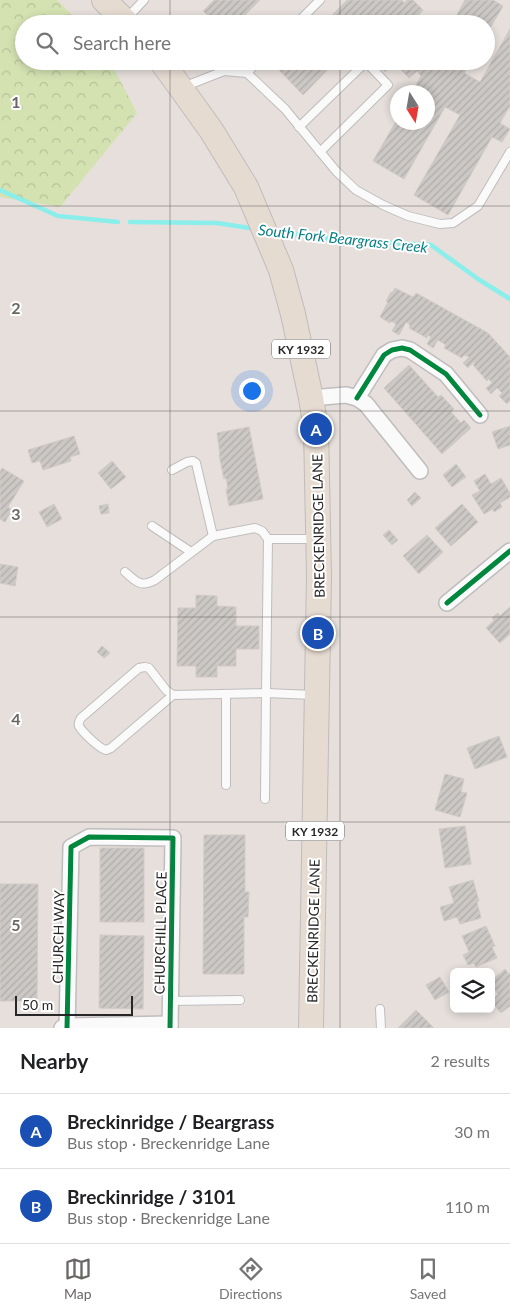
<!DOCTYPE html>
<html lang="en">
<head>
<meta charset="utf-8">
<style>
	:root { --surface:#fff; --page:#f2f2f2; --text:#202124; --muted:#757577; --line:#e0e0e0; --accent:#6a6766 }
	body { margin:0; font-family:Lato,sans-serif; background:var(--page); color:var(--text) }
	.controls { position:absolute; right:15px; bottom:15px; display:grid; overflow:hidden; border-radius:8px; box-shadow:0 2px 8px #0003 }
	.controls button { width:45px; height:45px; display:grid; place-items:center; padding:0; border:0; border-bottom:1px solid var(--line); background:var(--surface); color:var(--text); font:25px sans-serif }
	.compass { position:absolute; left:390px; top:85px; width:45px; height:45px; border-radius:50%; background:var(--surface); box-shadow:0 2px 8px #0003; rotate:169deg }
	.scale { position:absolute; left:15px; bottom:12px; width:118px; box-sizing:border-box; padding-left:5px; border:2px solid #272727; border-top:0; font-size:14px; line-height:18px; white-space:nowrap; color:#272727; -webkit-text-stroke:4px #fff; paint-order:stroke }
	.you { position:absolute; left:251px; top:390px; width:18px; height:18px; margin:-12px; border:4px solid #fff; border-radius:50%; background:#1a73e8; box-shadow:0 0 0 8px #1a73e833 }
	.badge { display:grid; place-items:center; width:32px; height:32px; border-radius:50%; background:var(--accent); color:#fff; font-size:16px; font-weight:700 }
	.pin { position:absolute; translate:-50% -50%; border:2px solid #fff; box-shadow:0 1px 5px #0006 }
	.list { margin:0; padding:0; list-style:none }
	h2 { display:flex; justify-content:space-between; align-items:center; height:65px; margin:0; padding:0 20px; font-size:21px }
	h2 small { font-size:16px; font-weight:400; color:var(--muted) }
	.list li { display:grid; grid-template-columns:32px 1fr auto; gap:15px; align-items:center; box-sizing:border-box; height:75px; padding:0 20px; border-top:1px solid var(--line) }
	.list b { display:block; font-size:19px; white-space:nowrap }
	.list p { margin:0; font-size:16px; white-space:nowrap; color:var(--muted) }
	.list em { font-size:16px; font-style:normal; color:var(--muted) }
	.icon { flex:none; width:28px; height:28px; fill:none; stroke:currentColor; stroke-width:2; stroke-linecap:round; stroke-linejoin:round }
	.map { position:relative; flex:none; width:510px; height:1028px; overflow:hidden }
	.search { position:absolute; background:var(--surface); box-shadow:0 2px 8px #0003; left:15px; right:15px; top:15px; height:55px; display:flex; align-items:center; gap:12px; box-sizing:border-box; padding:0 18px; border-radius:28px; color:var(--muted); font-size:19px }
	.sheet { height:215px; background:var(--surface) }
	nav { display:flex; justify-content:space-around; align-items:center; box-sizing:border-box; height:70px; border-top:1px solid var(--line); background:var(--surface); font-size:14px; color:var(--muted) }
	nav a { display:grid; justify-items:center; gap:2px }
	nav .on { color:var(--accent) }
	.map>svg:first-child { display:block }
	.forest { fill:url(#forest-crowns) }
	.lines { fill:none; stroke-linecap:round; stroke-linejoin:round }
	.stream { stroke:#8aeeeb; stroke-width:4.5 }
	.building { fill:url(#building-hatch); stroke:#d1cbc8 }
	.service-casing { stroke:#bfbdbe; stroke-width:10 }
	.minor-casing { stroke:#bfbdbe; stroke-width:18 }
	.primary-casing { stroke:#bfbcbb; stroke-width:26 }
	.service { stroke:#fbfafa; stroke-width:8 }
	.minor { stroke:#fbfafa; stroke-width:15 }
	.primary { stroke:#e6dbd1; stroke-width:24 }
	.cycleway-casing { stroke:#fff; stroke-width:8 }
	.cycleway { stroke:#00873e; stroke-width:5 }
	.grid { fill:none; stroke:#6a6766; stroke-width:1; stroke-opacity:0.55 }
	.labels { text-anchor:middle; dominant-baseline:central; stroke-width:4; stroke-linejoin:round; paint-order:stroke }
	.shield { fill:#fff; stroke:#686868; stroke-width:1 }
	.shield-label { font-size:12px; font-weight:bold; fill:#272727 }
	.street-label { font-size:14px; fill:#272727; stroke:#fff }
	.water-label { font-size:15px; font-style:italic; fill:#087f87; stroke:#fff }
	.grid-label { font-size:16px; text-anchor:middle; font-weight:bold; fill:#6a6766; stroke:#fff; stroke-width:4; stroke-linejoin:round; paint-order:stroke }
</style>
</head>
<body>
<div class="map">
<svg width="510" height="1028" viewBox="0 0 510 1028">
	<defs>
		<pattern id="forest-crowns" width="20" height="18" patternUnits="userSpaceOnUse" patternTransform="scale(1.25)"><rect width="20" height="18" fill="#d4e2b2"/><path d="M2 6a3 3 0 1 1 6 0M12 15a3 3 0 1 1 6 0" fill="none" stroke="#b6c299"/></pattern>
		<pattern id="building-hatch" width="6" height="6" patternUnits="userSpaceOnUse" patternTransform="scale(1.25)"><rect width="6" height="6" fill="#ccc8c5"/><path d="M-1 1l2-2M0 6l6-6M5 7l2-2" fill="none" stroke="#afaca9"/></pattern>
	</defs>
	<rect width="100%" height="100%" fill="#e6dfdc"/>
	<!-- forest -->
	<path class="forest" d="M0,0H57L81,24H24V61H110L137,113L60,207L0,197Z"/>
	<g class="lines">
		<!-- stream -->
		<g class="stream">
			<path d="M0,190L58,216L118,222"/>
			<path d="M130,222L217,223L256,229"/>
			<path d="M274,231L332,239L431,245L478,279L510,299"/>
		</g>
	</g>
	<!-- building -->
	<g class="building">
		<path d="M214,0H260L236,24H216L203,11Z"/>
		<path d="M347,0H402L404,3L407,0H413L423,10L418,16L424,22L428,18L434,24H323Z"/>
		<path d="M465,0H493L503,6L486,35V24H452Z"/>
		<path d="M510,29V106L500,123L510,129L502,142L492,137L448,215L414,195L460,115L445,107L404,179L373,161L398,118V122H428V92H412L421,76L417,71L409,78L394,63L385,72L375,62L471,61L464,73L480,82Z"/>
		<path d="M286,61H336L303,95L278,69Z"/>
		<path d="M395,288L413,297L416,293L488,333L510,357V401L507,404L499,396L502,393L497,388L491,394L486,388L492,383L489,379L487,381L473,365L475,363L474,362L468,368L463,363L469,357L464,355L462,358L444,348L446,345L438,340L433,348L427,344L431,337L428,335L427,338L409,328L410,325L406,322L399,335L392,331L396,324L391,321L390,323L380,317L388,302L386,301L391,292L392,293Z"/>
		<path d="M409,365L438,397L441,395L454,409L451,412L461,423L464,420L471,428L442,454L384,388Z"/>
		<path d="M510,426V445L498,449L492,432Z"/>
		<path d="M249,427L263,499L229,506L226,489H228L226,478L224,479L219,455H220L217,433Z"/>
		<path d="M74,436L80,454L70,457L71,461L43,470L40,461L32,463L28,450Z"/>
		<path d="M112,461L126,477L111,489L98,473Z"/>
		<path d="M456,464L466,477L452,487L443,475Z"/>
		<path d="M2,468L24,481L8,507L12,510L5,522L0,519V472Z"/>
		<path d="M485,474L491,484L501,478L510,493V497L500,503L502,507L494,512L493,509L484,514L472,495L480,491L474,481Z"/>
		<path d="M415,492L421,498L412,506L407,500Z"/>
		<path d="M54,504L62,519L47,527L39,512Z"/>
		<path d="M108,504L109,513L101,514L99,506Z"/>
		<path d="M462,504L478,522L451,546L435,528Z"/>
		<path d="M389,530L398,540L392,545L383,535Z"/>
		<path d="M427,535L443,552L419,574L403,556Z"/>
		<path d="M0,564L18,567L15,586L0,583Z"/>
		<path d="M196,595L217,596V606L236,607V626H259V649H236V666H217V677H196V666H177L178,608H196Z"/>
		<path d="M510,607V634L500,643L486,628L494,620L492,618L498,613L500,616Z"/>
		<path d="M102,646L110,653L104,658L97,652Z"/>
		<path d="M499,736L507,757L475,769L467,748Z"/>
		<path d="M445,774L464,779L461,792L467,793L460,817L435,810Z"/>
		<path d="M465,826L471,864L445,868L439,829Z"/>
		<path d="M204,835H245V892H249L248,917H244V974H203Z"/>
		<rect x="100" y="848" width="44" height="74"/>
		<path d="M473,880L479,901L477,902L481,918L460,924L457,917L444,921L440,907L454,903L449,887Z"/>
		<path d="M0,884H38L37,1001H0Z"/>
		<path d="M486,926L495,946L492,947L497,958L476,967L474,963L468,965L463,955L469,952L462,936Z"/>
		<path d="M100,935L144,936L143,1009L99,1008Z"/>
		<path d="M505,969L509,974L510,973V1006L501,1013L491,1001L498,994L491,985V981Z"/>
		<path d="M440,977L449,992L435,1000L426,985Z"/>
		<path d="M416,1010L434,1028H398Z"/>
	</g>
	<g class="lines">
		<defs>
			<g id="service">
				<path d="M126,19L144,0"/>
				<path d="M296,24L320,0"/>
				<path d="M247,73L258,61"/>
				<path d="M183,87L224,71L247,73L285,109L336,171L356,190L383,205L408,216L440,224L453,223L478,206L510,152"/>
				<path d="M299,127L366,62L388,85L320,152"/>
				<path d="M172,470L187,462L193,461L196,463L213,536L255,528L262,531L268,539"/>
				<path d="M152,526L191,552"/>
				<path d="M125,572C136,581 140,588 155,580L213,536"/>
				<path d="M226,694V785"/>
				<path d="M173,695L111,748L106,750C100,749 82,732 79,726C78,722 79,721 81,718L139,668L145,667L149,668L166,690L173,695L266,693L268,539H317"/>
				<path d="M265,799L266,693L313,695"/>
				<path d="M170,1001L240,1000"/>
				<path d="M380,1009L381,1028"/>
			</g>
			<g id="minor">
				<path d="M311,398L346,395L357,398L366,404L420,471"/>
				<path d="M357,398L384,355L392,350L402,348L410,350L446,374L480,415"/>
				<path d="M447,603L510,551"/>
				<path d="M62,1028L67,1026L170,1024"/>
				<path d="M67,1028L71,847L89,837L173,838L170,1028"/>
			</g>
			<g id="primary">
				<path d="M104,0L128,24"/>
				<path d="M161,61L170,73L211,130L246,187L281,270L293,314L311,398L316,429L319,576L311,1028"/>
			</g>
		</defs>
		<!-- service casing -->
		<use href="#service" class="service-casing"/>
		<!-- minor casing -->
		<use href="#minor" class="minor-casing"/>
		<!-- primary casing -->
		<use href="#primary" class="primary-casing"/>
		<!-- service -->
		<use href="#service" class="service"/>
		<!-- minor -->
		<use href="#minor" class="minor"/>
		<!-- primary -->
		<use href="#primary" class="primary"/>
		<defs>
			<g id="cycleway">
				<path d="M357,398L384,355L392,350L402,348L410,350L446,374L480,415"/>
				<path d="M447,603L510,551"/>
				<path d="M67,1028L71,847L89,837L173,838L170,1028"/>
			</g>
		</defs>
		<!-- cycleway casing -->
		<use href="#cycleway" class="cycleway-casing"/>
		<!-- cycleway -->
		<use href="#cycleway" class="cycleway"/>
	</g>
	<!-- grid -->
	<path class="grid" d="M170,0V24M340,0V24M170,61V1028M340,61V1028M0,206H510M0,411H510M0,617H510M0,822H510"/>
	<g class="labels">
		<!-- shield labels -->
		<g class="shield">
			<rect x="272" y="339.5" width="58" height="19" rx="4"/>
			<rect x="286" y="821.5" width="58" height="19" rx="4"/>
		</g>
		<g class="shield-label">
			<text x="301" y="349">KY 1932</text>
			<text x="315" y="831">KY 1932</text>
		</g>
		<!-- street labels -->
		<g class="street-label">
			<text transform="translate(318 526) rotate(-91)">BRECKENRIDGE LANE</text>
			<text transform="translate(313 931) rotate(-89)">BRECKENRIDGE LANE</text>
			<text transform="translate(160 933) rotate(-89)">CHURCHILL PLACE</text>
			<text transform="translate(58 937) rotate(-89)">CHURCH WAY</text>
		</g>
		<!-- water labels -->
		<g class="water-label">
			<text transform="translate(343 238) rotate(6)">South Fork Beargrass Creek</text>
		</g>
	</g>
	<g class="grid-label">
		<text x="16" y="108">1</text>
		<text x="16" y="314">2</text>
		<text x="16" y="520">3</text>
		<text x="16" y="725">4</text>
		<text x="16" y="931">5</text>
	</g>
</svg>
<div class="controls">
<button><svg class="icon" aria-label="layers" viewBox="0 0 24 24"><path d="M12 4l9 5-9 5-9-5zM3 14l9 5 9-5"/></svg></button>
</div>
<svg class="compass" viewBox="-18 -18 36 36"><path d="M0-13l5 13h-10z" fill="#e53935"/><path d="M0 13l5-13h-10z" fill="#757577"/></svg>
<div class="scale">50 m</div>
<div class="you"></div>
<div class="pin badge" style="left:316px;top:429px;background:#1a4fb4">A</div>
<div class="pin badge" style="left:318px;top:633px;background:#1a4fb4">B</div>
<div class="search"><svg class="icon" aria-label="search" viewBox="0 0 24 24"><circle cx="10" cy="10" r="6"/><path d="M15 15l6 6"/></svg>Search here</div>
</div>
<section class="sheet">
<h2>Nearby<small>2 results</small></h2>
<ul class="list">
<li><span class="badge" style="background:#1a4fb4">A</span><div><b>Breckinridge / Beargrass</b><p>Bus stop · Breckenridge Lane</p></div><em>30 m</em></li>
<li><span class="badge" style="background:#1a4fb4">B</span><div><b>Breckinridge / 3101</b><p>Bus stop · Breckenridge Lane</p></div><em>110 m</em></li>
</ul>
</section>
<nav>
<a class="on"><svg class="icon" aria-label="map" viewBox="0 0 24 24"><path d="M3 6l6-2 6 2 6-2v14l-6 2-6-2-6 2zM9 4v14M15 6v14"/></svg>Map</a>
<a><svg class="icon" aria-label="directions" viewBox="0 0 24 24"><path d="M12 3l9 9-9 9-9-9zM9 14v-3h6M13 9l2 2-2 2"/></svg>Directions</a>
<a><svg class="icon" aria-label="saved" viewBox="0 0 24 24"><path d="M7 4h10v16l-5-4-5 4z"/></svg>Saved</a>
</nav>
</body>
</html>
